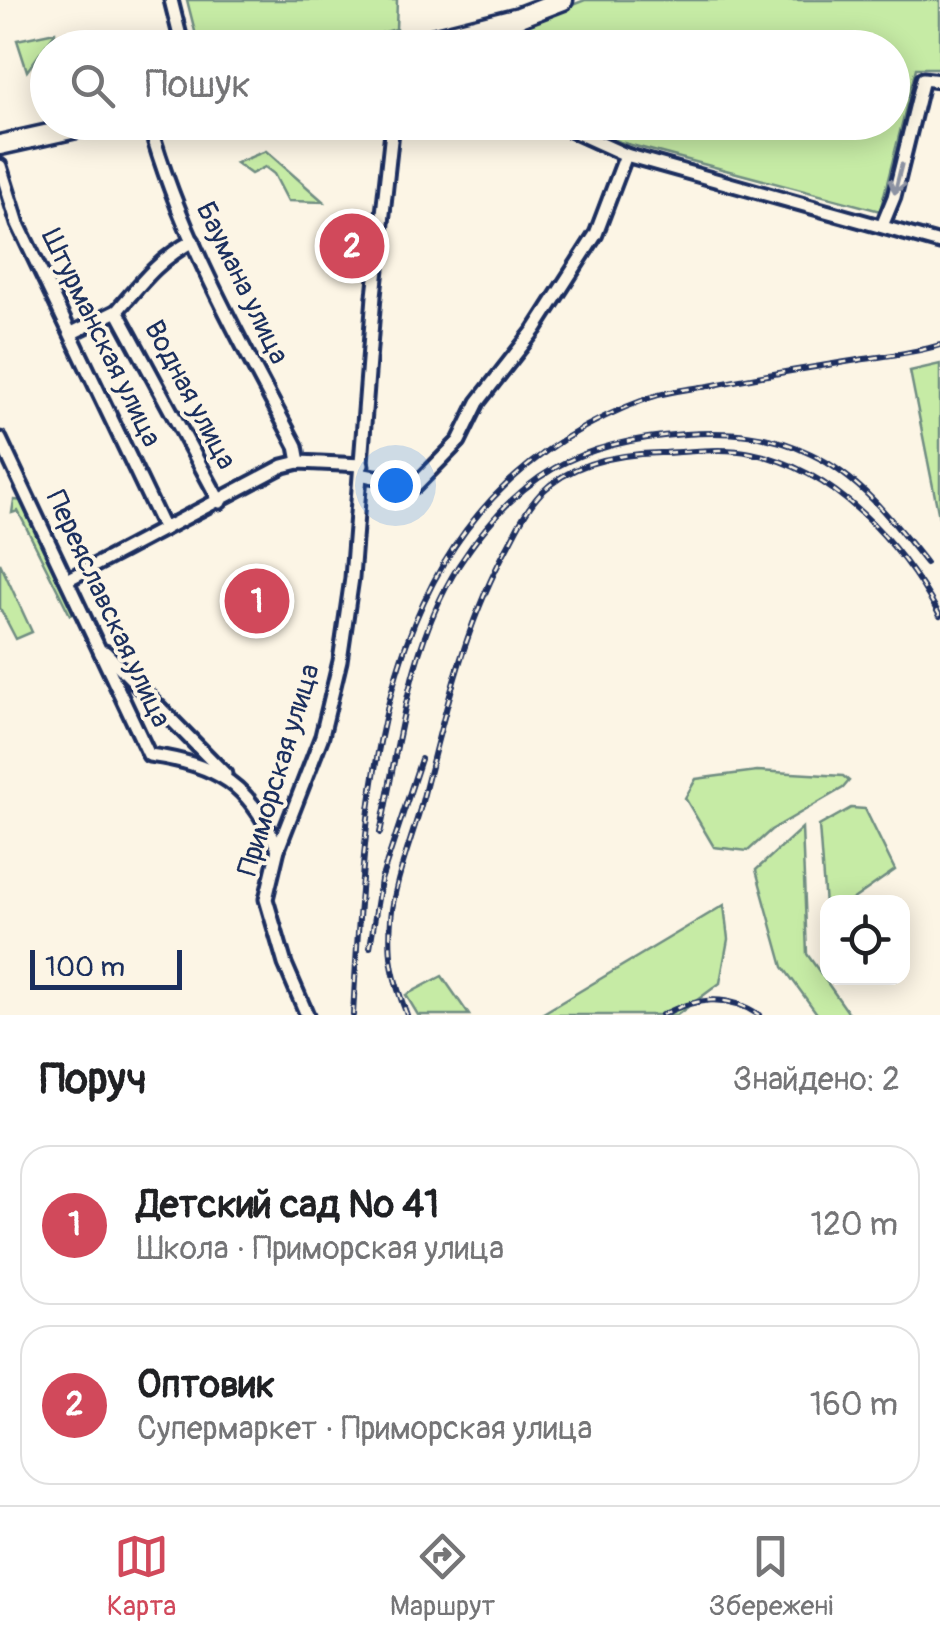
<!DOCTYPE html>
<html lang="uk">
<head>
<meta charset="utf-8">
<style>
	:root { --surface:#fff; --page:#f6f6f6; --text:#202124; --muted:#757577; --line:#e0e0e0; --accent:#d1495b }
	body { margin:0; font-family:Pangolin,sans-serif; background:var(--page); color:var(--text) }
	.controls { position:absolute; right:30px; bottom:30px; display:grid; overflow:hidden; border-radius:20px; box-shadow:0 5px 25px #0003 }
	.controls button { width:90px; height:90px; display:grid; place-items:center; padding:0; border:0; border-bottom:2px solid var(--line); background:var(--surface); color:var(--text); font:50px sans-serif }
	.scale { position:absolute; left:30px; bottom:25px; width:152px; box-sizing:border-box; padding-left:10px; border:5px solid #1b2f5e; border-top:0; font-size:28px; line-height:35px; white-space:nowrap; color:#1b2f5e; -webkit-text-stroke:8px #fcf5e5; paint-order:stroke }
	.you { position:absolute; left:395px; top:485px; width:35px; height:35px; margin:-25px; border:8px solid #fff; border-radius:50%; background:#1a73e8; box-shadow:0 0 0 15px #1a73e833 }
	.badge { display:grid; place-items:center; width:65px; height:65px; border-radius:50%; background:var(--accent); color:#fff; font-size:32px; font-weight:700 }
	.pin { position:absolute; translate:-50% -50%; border:5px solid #fff; box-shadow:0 2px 10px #0006 }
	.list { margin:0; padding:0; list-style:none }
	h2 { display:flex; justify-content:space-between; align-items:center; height:130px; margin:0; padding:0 40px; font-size:42px }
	h2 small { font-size:32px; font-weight:400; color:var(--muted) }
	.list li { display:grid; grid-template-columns:65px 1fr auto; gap:30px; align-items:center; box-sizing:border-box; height:160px; margin:0 20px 20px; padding:0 20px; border:2px solid var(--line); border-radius:30px }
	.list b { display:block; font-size:38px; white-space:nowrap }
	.list p { margin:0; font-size:32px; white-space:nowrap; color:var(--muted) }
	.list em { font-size:32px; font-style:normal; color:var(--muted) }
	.icon { flex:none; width:55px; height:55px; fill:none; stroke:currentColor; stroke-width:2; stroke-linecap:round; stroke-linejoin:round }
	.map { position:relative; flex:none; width:940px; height:1015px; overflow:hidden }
	.search { position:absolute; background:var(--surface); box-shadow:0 5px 25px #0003; left:30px; right:30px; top:30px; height:110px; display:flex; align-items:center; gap:25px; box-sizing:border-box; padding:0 35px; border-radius:55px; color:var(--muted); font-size:38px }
	.sheet { height:490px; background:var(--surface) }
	nav { display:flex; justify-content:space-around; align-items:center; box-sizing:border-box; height:140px; border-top:2px solid var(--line); background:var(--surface); font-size:28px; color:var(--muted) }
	nav a { display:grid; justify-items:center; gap:5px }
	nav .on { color:var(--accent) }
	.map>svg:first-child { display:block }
	.green { fill:#c6eba5; stroke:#708d82; stroke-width:2.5 }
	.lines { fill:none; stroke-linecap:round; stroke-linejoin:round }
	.minor-casing { stroke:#1b2f5e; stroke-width:19 }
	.primary-casing { stroke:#1b2f5e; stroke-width:25 }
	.minor { stroke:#fcf5e5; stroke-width:11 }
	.primary { stroke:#fcf5e5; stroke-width:18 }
	.rail-casing { stroke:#1b2f5e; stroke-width:6 }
	.rail { stroke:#fcf5e5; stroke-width:2.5; stroke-dasharray:8; stroke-linecap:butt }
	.oneway { stroke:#8c92a2 }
	.labels { text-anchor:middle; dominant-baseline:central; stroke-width:8; stroke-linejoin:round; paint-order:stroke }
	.street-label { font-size:28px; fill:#1b2f5e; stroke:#fcf5e5 }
</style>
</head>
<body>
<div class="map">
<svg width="940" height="1015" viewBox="0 0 940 1015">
	<rect width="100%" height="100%" fill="#fcf5e5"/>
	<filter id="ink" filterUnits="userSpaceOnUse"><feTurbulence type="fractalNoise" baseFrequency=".01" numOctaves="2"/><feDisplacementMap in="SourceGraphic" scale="20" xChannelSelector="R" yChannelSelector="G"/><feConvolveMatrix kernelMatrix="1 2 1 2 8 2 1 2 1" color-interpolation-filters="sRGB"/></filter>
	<g filter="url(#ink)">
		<!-- green -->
		<g class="green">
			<path d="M187,0H397L396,29L332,47H199Z"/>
			<path d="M585,0H940V68H916L880,211L620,142L576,123L892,122V48H439L537,19Z"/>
			<path d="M55,32V33L27,71L17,40Z"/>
			<path d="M266,151L324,202L288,201L274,174L265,167L251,174L236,163Z"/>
			<path d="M940,364V522L910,371Z"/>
			<path d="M14,500L24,501L77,612L70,615L18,511L12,513Z"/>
			<path d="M0,563L32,632L16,639L0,608Z"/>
			<path d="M757,771L843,776L849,781L843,788L771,830L748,851L714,847L685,798L696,779Z"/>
			<path d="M851,808L865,809L895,870L849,902H828L826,919L819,826Z"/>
			<path d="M802,828L807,954L850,1015H818L783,967L756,870Z"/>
			<path d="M724,905L728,939L720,983L677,1015H540Z"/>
			<path d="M442,976L469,1015H418L406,995Z"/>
		</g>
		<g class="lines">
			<defs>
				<g id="minor">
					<path d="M171,0L183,48"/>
					<path d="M149,122C180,236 241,342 296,446L299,462"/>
					<path d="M553,122L626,155L940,243"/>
					<path d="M0,166L18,224L164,529"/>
					<path d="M882,226L894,197L923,79L940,81"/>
					<path d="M117,311C141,283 160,258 193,241"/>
					<path d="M72,333L117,311L220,502"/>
					<path d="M0,439L149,755C218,764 250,785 278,849"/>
					<path d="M361,474C380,480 397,476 415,486L459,441L478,402L535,329L596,234L626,155"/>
					<path d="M69,579L283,466L299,462L362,465"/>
					<path d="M105,652L225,774"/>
					<path d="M307,1015L285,964L266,899L278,849L322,736L340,661L352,578L374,296L393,122"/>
				</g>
				<g id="primary">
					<path d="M396,48L519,17L563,0"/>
					<path d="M0,145L103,122"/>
				</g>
			</defs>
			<!-- minor casing -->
			<use href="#minor" class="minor-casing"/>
			<!-- primary casing -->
			<use href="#primary" class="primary-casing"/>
			<!-- minor -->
			<use href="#minor" class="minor"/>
			<!-- primary -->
			<use href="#primary" class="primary"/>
			<defs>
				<g id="rail">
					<path d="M380,833C399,744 409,643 459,565C518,474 579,441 685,434C730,431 770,434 811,454C860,477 894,522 926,563"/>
					<path d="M370,947L381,880L421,759"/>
					<path d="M353,1015C367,768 376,497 649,398C668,391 689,389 709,386C758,376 808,368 858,360C885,356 914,353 940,345"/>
					<path d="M407,1015C393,979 388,958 391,919C394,883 410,844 420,809C444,718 463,627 509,544C518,526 527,508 541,493C572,462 619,454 660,453C690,452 723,447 751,453C836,470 901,544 940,616"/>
					<path d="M662,1015C695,998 727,993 759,1015"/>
				</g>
			</defs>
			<!-- rail casing -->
			<use href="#rail" class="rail-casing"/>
			<!-- rail -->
			<use href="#rail" class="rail"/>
		</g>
		<!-- one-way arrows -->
		<defs><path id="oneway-shaft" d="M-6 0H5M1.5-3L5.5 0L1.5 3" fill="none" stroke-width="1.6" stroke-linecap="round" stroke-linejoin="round" transform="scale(2.5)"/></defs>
		<use class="oneway" href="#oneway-shaft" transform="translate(898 179) rotate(104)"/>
	</g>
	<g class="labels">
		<!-- street labels -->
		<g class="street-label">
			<text transform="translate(242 283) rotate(64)">Баумана улица</text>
			<text transform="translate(101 338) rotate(64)">Штурманская улица</text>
			<text transform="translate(190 395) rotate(62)">Водная улица</text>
			<text transform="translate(108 609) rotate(65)">Переяславская улица</text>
			<text transform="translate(279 770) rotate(-73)">Приморская улица</text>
		</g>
	</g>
</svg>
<div class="controls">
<button><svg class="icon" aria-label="locate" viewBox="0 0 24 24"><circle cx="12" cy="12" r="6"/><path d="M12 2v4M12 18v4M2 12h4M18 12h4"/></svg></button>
</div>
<div class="scale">100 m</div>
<div class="you"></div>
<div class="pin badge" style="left:257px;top:601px">1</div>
<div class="pin badge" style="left:352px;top:246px">2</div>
<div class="search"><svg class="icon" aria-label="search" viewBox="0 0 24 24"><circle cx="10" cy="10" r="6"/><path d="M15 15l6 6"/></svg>Пошук</div>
</div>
<section class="sheet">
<h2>Поруч<small>Знайдено: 2</small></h2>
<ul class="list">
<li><span class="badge">1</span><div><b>Детский сад № 41</b><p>Школа · Приморская улица</p></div><em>120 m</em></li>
<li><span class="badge">2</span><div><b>Оптовик</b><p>Супермаркет · Приморская улица</p></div><em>160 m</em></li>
</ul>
</section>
<nav>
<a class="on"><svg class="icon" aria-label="map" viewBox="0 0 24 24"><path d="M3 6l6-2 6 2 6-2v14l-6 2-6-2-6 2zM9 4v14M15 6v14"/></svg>Карта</a>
<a><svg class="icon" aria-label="directions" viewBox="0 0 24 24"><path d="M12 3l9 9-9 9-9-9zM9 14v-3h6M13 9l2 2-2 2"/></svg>Маршрут</a>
<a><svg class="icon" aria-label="saved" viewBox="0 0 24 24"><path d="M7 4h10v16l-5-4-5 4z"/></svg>Збережені</a>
</nav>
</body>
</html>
